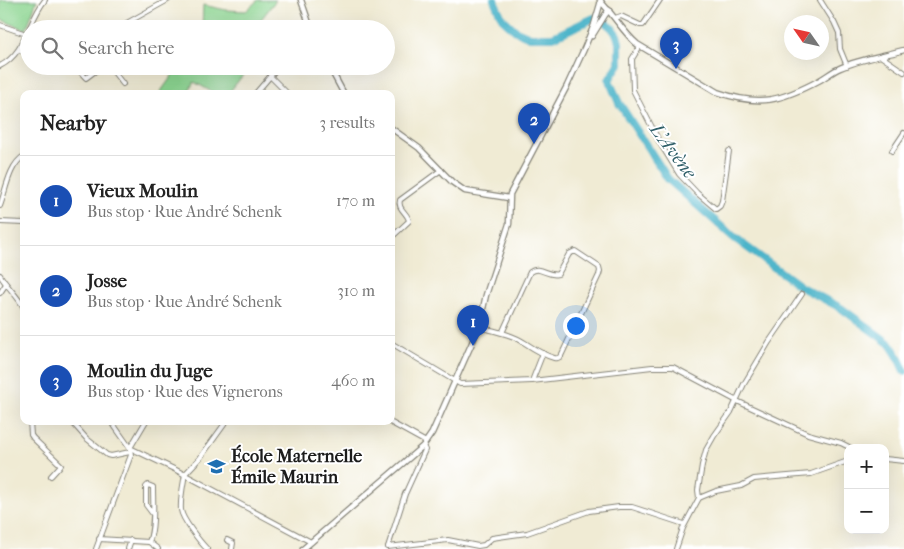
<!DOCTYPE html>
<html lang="en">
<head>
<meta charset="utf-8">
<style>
	:root { --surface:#fff; --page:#f6f6f6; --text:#222; --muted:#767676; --line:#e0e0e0; --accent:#1f6fb2 }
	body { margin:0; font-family:"IM FELL French Canon",serif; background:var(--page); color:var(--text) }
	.controls { position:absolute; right:15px; bottom:15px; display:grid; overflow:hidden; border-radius:10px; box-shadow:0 5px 20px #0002 }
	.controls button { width:45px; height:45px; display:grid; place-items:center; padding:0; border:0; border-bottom:1px solid var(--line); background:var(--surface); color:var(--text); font:25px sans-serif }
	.compass { position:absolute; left:784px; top:15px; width:45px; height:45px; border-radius:50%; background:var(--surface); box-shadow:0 5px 20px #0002; rotate:304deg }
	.you { position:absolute; left:575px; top:325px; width:18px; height:18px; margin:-12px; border:4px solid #fff; border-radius:50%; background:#1a73e8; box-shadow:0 0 0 8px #1a73e833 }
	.badge { display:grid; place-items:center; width:32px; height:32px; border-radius:50%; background:var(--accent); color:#fff; font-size:16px; font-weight:700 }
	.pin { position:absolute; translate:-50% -41px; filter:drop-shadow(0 1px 2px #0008) }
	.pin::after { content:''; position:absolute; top:26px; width:18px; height:15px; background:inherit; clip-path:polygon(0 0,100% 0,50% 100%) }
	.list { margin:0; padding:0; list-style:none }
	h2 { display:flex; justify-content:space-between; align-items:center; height:65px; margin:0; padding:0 20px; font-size:21px }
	h2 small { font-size:16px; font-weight:400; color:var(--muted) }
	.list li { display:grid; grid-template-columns:32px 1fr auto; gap:15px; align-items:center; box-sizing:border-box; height:90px; padding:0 20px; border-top:1px solid var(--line) }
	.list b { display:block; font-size:19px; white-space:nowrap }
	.list p { margin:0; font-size:16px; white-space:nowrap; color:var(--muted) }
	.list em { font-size:16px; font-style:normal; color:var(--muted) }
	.icon { flex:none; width:28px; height:28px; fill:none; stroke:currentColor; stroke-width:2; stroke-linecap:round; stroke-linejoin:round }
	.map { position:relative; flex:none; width:904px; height:549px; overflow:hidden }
	.search { position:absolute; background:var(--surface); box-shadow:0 5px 20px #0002; left:20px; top:20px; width:375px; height:55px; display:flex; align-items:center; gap:12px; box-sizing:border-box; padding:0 18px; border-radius:28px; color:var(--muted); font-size:19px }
	.panel { position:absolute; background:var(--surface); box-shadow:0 5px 20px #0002; left:20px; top:90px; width:375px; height:335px; border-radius:10px }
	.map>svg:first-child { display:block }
	.green { fill:#8cd591; stroke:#547856 }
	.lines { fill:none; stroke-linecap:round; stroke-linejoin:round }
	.river { stroke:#4bb4c9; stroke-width:8 }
	.minor-casing { stroke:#868478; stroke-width:6 }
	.tertiary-casing { stroke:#868478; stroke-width:7 }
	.minor { stroke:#fff; stroke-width:4 }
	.tertiary { stroke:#fff; stroke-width:4.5 }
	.labels { text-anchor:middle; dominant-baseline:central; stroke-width:4; stroke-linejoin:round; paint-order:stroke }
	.poi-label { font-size:18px; font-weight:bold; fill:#1c1c1c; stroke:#fff; text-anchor:start }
	.water-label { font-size:19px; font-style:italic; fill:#31606a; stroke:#fff }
</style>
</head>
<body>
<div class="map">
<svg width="904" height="549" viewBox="0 0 904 549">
	<rect width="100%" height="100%" fill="#fff"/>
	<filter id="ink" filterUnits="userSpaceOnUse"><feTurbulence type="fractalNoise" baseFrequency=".02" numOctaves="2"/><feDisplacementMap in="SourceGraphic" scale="10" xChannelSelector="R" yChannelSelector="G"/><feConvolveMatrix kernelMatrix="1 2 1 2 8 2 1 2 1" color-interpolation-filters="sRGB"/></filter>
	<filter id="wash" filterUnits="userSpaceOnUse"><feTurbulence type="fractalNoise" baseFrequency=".0096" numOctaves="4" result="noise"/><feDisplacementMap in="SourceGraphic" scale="20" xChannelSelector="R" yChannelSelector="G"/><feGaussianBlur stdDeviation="1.12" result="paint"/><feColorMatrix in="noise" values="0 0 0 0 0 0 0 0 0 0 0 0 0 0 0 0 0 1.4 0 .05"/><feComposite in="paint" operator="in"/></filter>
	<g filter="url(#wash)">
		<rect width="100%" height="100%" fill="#f0ebd4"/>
		<!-- green -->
		<g class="green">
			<path d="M0,0H37L26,30L0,19Z"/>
			<path d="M258,0H276L259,22L256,29H202L203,5L226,10L246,11Z"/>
			<path d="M179,66H250L228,94H216L194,82L187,94H159Z"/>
		</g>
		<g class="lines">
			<!-- river -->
			<path class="river" d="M494,0L502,18L516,31L530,37H553L594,18L603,20L612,28L617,35L619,43V64L609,80L619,103L668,179L733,237L801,287L841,308L890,344L897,355L904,371"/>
		</g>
	</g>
	<g filter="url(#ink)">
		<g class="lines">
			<defs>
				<g id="minor">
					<path d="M820,0L834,22L839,33L840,49L847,66"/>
					<path d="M615,18L621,16L640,25H643L660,0"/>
					<path d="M0,25L26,34"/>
					<path d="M116,29L168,0"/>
					<path d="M640,46L632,59L633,90L660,143L679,174L697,193L716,209L720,206L722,201L729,151"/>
					<path d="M19,50L29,53"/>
					<path d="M882,57L904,72"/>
					<path d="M0,66C26,53 28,21 45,0"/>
					<path d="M75,66L86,78L102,66"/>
					<path d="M109,66L123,84"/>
					<path d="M270,76L287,93"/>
					<path d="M255,94L279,66"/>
					<path d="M892,151L904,133"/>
					<path d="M0,206C6,190 9,165 24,156"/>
					<path d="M0,222L24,223"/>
					<path d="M394,235L409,221C408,213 397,209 400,200L441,170"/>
					<path d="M0,275C7,287 17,295 24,308"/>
					<path d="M0,293L6,284"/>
					<path d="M479,327C494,331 512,334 525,343C534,349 543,355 554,358C558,359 558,358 561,356L599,275L600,271L599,267L575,251L569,254L558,274C548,277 539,265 530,272L502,333"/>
					<path d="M391,343L460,384L532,381L652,367H673L737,401L808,434L841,443L851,448"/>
					<path d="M532,381L543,353"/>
					<path d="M30,421L31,435L33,438L61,465L51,476"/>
					<path d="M71,421L86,438L107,455L111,456L130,452"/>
					<path d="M146,421L130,448L176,470L311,542"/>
					<path d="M388,421L426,442"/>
					<path d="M885,459L904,461"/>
					<path d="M185,474C183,486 180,499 181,510C182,519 200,542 207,549"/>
					<path d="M185,474L200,458L226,422"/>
					<path d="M699,498L716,491L741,486L754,479L811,474L848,461"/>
					<path d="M99,539L149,542L158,549"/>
					<path d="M227,540L233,543L232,549"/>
					<path d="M149,542C155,527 153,502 153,487L148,485L146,487V505L152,513"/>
					<path d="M388,547L448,540L478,546L484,545L492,538L527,533L589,511L619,507H632L684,524"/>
					<path d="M388,547L405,494L425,450L423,446"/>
					<path d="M96,549L131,455L130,448L111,421"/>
					<path d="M128,549L131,540"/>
					<path d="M676,549L683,528L699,498L698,490L702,465L706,450L714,436L731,412L744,384L769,342L802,294"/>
				</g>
				<g id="tertiary">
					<path d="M301,0L311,29"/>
					<path d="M600,1C613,14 623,32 637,44L717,92C760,107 781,101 820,80C827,76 833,71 840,68C860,59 883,56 904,50"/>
					<path d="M592,36L605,15L609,10"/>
					<path d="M329,66L344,94"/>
					<path d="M391,128L419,148L452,182L465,191L509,198"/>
					<path d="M303,549L423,446L432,433L479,327L486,295L509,224L510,194L567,86L584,49L594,25L601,1"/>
				</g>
			</defs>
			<!-- minor casing -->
			<use href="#minor" class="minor-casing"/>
			<!-- tertiary casing -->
			<use href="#tertiary" class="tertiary-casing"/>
			<!-- minor -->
			<use href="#minor" class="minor"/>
			<!-- tertiary -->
			<use href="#tertiary" class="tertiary"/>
		</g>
	</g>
	<!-- icons -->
	<defs>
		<symbol id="school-bare" viewBox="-9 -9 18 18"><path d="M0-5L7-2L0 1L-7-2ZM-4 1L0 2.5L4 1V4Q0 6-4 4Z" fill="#1f6fb2" stroke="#fff" stroke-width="2.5" paint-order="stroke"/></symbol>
	</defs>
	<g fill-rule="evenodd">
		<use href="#school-bare" x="204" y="454" width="25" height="25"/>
	</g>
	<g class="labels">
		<!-- poi labels -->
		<g class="poi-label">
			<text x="231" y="456">École Maternelle<tspan x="231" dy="21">Émile Maurin</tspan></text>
		</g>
		<!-- water labels -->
		<g class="water-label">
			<text transform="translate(673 151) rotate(53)">L'Avène</text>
		</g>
	</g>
</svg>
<div class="controls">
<button>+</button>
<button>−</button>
</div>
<svg class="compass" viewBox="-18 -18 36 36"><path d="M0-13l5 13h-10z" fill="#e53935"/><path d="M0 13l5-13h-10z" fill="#767676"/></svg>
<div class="you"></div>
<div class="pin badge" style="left:473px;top:346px;background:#1a4fb4">1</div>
<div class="pin badge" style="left:534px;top:144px;background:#1a4fb4">2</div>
<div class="pin badge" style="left:676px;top:69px;background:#1a4fb4">3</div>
<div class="search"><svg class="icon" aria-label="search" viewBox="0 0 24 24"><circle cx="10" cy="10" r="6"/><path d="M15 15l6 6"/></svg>Search here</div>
<section class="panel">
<h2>Nearby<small>3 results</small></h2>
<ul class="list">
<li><span class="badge" style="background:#1a4fb4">1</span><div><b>Vieux Moulin</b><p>Bus stop · Rue André Schenk</p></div><em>170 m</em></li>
<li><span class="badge" style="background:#1a4fb4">2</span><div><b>Josse</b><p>Bus stop · Rue André Schenk</p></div><em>310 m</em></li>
<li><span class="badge" style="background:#1a4fb4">3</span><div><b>Moulin du Juge</b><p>Bus stop · Rue des Vignerons</p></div><em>460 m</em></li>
</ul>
</section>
</div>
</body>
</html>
